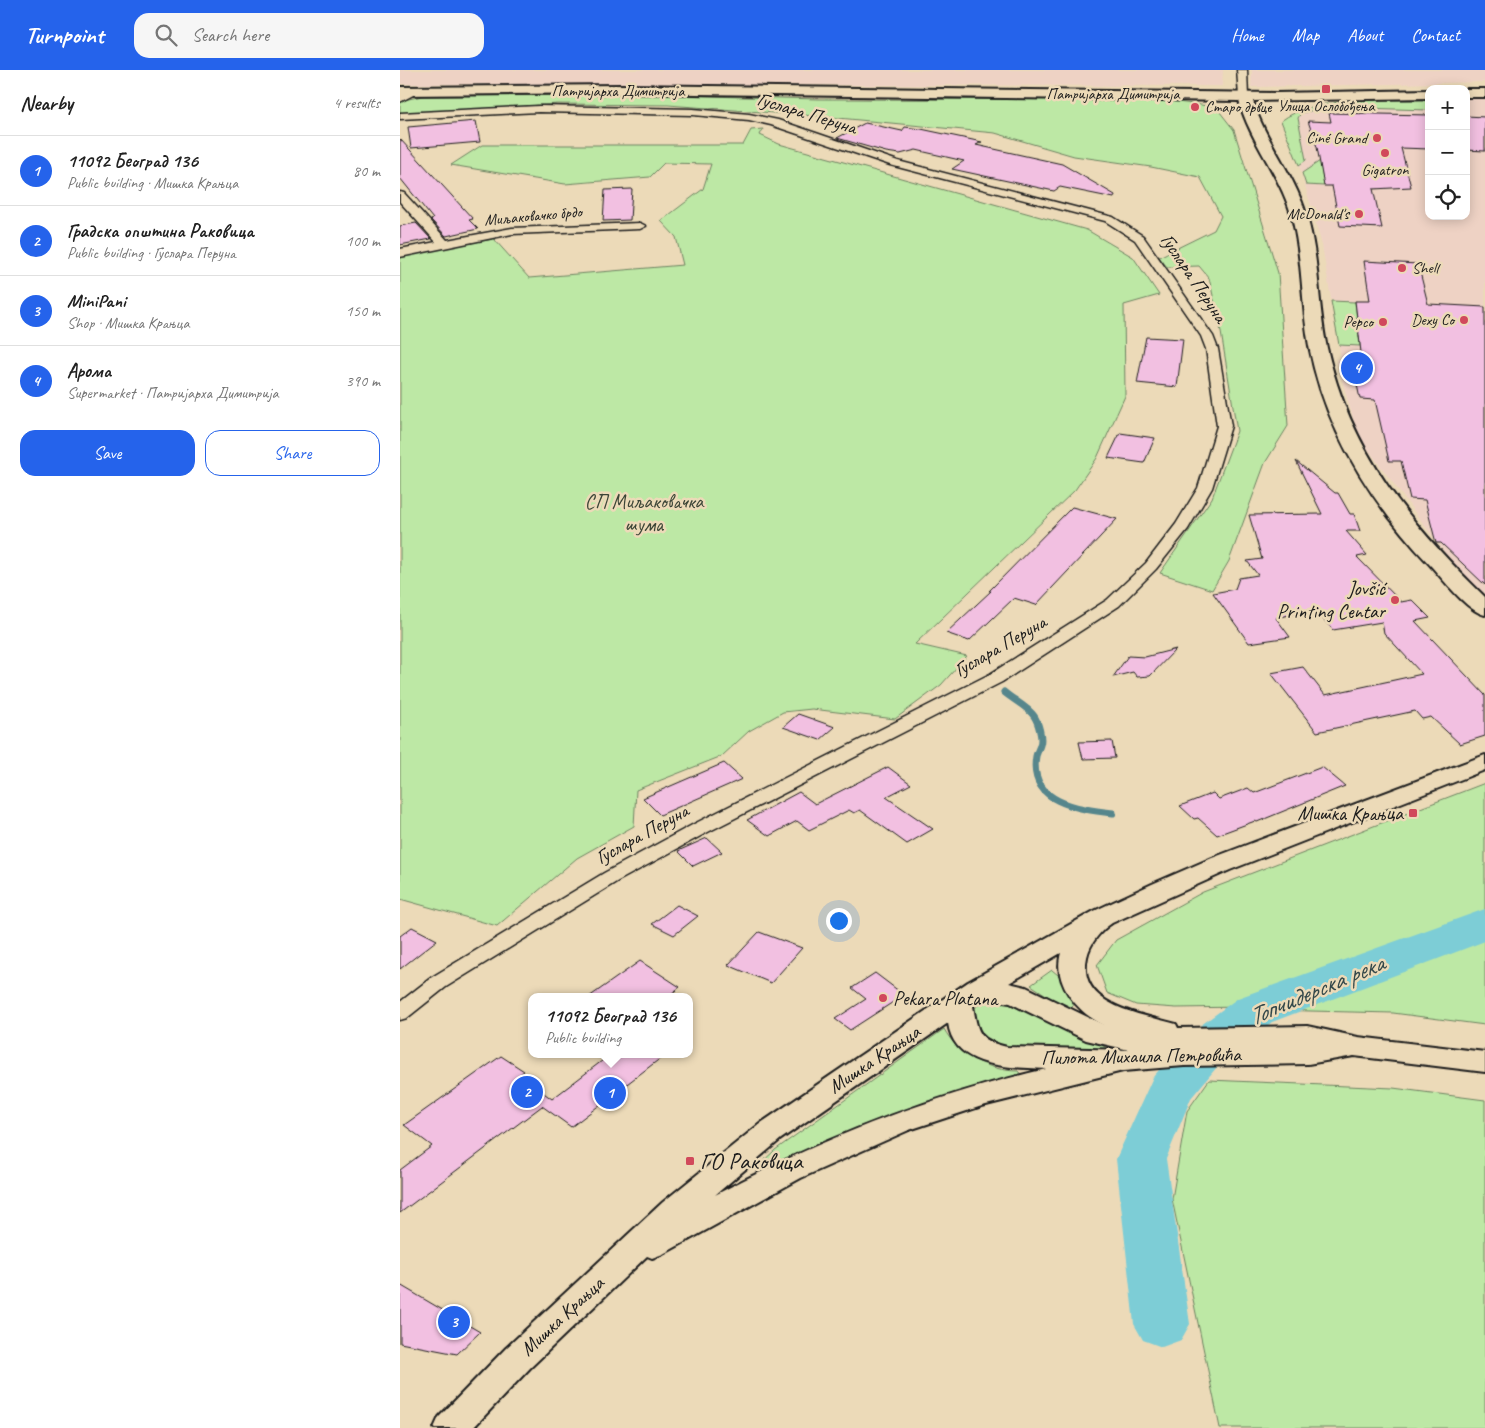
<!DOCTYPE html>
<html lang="en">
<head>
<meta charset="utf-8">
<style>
	:root { --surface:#fff; --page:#f6f6f6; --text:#222; --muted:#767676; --line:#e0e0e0; --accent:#2563eb }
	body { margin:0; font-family:Caveat,sans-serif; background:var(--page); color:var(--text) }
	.controls { position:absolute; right:15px; top:15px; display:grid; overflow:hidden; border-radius:10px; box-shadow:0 2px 12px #0003 }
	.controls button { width:45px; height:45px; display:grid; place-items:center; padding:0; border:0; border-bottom:1px solid var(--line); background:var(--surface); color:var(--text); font:25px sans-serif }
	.you { position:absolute; left:438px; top:850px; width:18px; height:18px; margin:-12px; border:4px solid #fff; border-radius:50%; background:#1a73e8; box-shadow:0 0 0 8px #1a73e833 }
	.badge { display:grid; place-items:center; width:32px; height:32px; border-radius:50%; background:var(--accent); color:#fff; font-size:16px; font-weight:700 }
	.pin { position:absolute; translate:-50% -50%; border:2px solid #fff; box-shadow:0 1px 5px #0006 }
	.popup { position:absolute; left:128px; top:923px; width:165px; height:65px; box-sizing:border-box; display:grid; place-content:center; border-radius:10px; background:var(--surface); filter:drop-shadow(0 1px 4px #0005); font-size:16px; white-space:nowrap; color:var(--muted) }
	.popup b { font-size:19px; color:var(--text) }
	.popup::after { content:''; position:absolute; left:50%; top:100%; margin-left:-10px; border:10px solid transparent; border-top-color:var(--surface) }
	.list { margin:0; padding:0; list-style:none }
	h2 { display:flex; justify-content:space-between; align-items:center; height:65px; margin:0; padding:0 20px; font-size:21px }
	h2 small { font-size:16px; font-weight:400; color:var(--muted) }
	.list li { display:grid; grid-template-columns:32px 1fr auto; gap:15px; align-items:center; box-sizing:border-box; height:70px; padding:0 20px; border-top:1px solid var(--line) }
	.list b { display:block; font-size:19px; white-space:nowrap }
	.list p { margin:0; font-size:16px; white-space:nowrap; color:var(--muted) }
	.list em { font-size:16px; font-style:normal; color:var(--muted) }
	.actions { display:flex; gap:10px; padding:15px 20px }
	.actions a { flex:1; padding:11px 0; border:1px solid var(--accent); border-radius:15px; text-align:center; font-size:18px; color:var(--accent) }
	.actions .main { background:var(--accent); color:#fff }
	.icon { flex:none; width:28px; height:28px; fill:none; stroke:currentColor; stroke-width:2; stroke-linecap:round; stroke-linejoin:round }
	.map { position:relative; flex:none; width:1085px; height:1358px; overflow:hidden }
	header { display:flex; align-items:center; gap:30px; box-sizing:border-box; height:70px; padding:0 25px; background:var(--accent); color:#fff }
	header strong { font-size:24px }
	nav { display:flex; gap:28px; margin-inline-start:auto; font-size:18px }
	.search { width:350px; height:45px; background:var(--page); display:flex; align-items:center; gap:12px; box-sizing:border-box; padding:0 18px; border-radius:15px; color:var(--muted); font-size:19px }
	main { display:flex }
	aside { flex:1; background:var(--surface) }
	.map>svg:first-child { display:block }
	.built { fill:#eed2c4 }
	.green { fill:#bde8a5; stroke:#6c8260 }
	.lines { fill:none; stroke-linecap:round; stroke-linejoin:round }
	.stream { stroke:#56868c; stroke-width:7 }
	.river { fill:#7dcdd6; fill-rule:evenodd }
	.building { fill:#f2c0e1; stroke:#1c1c1c }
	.minor-casing { stroke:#1c1c1c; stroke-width:3 }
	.secondary-casing { stroke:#1c1c1c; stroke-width:4 }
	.minor { fill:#ecdab8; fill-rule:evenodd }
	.secondary { fill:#ecdab8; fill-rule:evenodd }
	.poi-dot { fill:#d1495b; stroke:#ecdab8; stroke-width:2 }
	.labels { text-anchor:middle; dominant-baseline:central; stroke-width:5; stroke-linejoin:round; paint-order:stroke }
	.far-street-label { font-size:16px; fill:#1c1c1c; stroke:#ecdab8 }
	.far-poi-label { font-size:16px; fill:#1c1c1c; stroke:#ecdab8; text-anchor:end }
	.street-label { font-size:20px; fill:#1c1c1c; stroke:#ecdab8 }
	.park-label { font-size:20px; fill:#3c4537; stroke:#ecdab8 }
	.poi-label { font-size:20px; fill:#1c1c1c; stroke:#ecdab8; text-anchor:end }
	.near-poi-label { font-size:24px; fill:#1c1c1c; stroke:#ecdab8; text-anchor:start }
	.near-water-label { font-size:25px; font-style:italic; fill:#34484a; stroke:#ecdab8 }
</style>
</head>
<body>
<header>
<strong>Turnpoint</strong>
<div class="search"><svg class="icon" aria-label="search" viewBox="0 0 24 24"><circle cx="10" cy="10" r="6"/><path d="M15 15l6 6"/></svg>Search here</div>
<nav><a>Home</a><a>Map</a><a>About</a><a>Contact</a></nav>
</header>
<main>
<aside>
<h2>Nearby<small>4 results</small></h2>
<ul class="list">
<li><span class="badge">1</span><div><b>11092 Београд 136</b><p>Public building · Мишка Крањца</p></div><em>80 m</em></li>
<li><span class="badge">2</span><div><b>Градска општина Раковица</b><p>Public building · Гуслара Перуна</p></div><em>100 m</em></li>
<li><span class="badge">3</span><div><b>MiniPani</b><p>Shop · Мишка Крањца</p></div><em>150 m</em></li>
<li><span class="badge">4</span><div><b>Арома</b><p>Supermarket · Патријарха Димитрија</p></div><em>390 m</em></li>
</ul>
<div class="actions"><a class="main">Save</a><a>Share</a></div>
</aside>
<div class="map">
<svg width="1085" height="1358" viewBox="0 0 1085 1358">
	<rect width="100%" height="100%" fill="#ecdab8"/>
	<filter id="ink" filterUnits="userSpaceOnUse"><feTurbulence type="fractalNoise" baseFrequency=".02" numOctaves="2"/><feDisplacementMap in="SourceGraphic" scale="10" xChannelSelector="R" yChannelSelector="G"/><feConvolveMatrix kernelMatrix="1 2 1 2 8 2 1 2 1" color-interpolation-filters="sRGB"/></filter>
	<g filter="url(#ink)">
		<!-- built -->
		<g class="built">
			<path d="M0,0H823L822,16L0,14Z"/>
			<path d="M852,0H1085V12L851,17Z"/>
			<path d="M1085,28V525L1057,499L958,366L936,289H941L922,175L900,98L881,51L899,39L931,33L1029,30V146H1066V29Z"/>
		</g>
		<!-- green -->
		<g class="green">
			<path d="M269,25L418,29L762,30L816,37L834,60L878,203L888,356L865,393L829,491L812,520L760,503L812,428L837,361L820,256L809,208L799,196L767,197L759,187L814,160L821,146L800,107L751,97L674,86L595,63L428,47L268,35L158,34L0,44V31L22,26Z"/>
			<path d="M1029,30V40L927,37L901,43L898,48L906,90L899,95L881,51C914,25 987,31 1029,30Z"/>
			<path d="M363,59L360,65L379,74L687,160L733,187L759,225L724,235L725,326L697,388L675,420L515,574L567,586L541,615L495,649L412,639L383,642L349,661L322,686L236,720L234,756L177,788L97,856L0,829V184L94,169L129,208L283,195L276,167L261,151L303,119L311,94L264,93L250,107L165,114L51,95L82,75H343L351,60Z"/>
			<path d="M920,91L924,116L906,115L902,103Z"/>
			<path d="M931,231L955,232L960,276L939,275Z"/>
			<path d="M1085,713V847L930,903L845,937L776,938L736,935L707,923L697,895L716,870L803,822Z"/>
			<path d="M1085,859V955L993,943L869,940Z"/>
			<path d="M652,900L664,910L675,933L672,937L666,938L631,915Z"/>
			<path d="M598,930L621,933L673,962L714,981C686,981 591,989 576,965C572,959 572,949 571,942L579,933Z"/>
			<path d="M544,959C558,985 589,1001 618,1001L623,1007L364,1100L360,1098V1094L375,1080Z"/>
			<path d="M809,1010L993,1018L1085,1030V1358H820L772,1129L787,1041Z"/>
		</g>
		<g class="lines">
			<!-- stream -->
			<path class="stream" d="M604,622C613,630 627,636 634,646C638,652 643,668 640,675C639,679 637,682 636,686C628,733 678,739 713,743"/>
			<!-- river -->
			<path class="river" d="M1085,839V871L872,952L827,985L791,1028L766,1089L790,1254L781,1270L762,1277L743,1270L734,1254L716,1089L753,1007L793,961L838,928Z"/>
		</g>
		<!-- building -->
		<g class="building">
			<path d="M929,43L1029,45V79L1001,78L1011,117L973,119L982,158L940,156L932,116H924L917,77L908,51L931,52Z"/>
			<path d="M1066,46L1085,47V81L1066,80Z"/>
			<path d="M76,51L80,72L11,78L8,57Z"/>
			<path d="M465,53L502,61L505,57L521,59L582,72L576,75L662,94L715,125L714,128L660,117L654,121L552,99L564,91L516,80L500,84L486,82L437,68Z"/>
			<path d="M0,69L73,149L69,150L78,159L46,166L31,150L33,149L0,108Z"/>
			<path d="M232,119L230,150L203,151L205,120Z"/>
			<path d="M16,153L31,169L0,175V156Z"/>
			<path d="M964,191L1018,194L1028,234L1085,237V515L1041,473H1036L1025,430L1010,429L1001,391H989L975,330L960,329L952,291H962L955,231H970Z"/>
			<path d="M746,267L783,269L777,317L737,313Z"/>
			<path d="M720,363L755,368L744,393L708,388Z"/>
			<path d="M896,391L935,423H938L950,444H954L960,461H946L967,485L957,487L1001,532L1012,530L1030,548L1015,551L1085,625V666L1060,674L1031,647L1022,649L1015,641L917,662L871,603L903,597L925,625L1022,604L984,563L982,552L933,560L914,539L876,548L890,567L849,573L813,523L835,519L839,508L858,505L847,491L862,489L849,445L922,444Z"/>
			<path d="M672,437L717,449L636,535L614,528L569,571L546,563L591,521H589Z"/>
			<path d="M776,579L750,606L737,607L733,602L713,607L728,586L745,587Z"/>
			<path d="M398,644L435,657L420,670L383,657Z"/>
			<path d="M712,671L715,688L683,689L679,672Z"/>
			<path d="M324,693L342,709L260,745L243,728Z"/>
			<path d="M488,697L511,714L486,727L533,759L507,774L460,740L454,743L449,740L409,760L397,751L369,766L347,750L399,722L415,734Z"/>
			<path d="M922,697L945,716L857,752L855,751L817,765L798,748L794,749L780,736L813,723L819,729L848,718L854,723Z"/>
			<path d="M307,768L322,782L293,796L278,781Z"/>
			<path d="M277,835L298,846L274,865L252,854Z"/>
			<path d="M12,857L37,870L0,899V866Z"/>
			<path d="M359,862L402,878L371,913L328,895Z"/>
			<path d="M240,891L280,917L267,927H189Z"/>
			<path d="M475,903L504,925L450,960L435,949L466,929L452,918Z"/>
			<path d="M211,984H266L171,1057L142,1036L0,1143V1100L32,1076L4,1055L101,986L124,1001L119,1005L152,1029Z"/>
			<path d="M0,1215L80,1262L57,1284L0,1273Z"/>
		</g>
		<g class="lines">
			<defs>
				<g id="minor">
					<path d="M837,0H847L848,28L839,26Z"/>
					<path d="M13,18L18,21L17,23L0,32V25Z"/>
					<path d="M139,36L293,39L349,44L378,50L498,91L713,147L743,166L813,266L818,279L831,356L812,418L788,459L756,499L719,536L602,612L308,762L218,811L46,917L7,948L0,950V932L32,907L204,803L294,754L590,604L707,530L746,493L776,454L798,418L817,356L806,279L801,266L735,170L705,151L490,95L371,55L349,50L293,45L139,42L0,49V43Z"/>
					<path d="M0,122L4,123L47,170L112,158L240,153L246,156L240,159L112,164L0,187V179L36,172L0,132Z"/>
				</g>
				<g id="secondary">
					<path d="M222,15L876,23L1029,20V28L853,31C865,71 894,103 906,144C920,187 917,234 927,278C951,383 1010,454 1085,527V545C1067,541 1043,509 1030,495C971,433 925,360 909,276C901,232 903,187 891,144C879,104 850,71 839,31L222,23L0,25V17Z"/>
					<rect x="1066" y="19" width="19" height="8"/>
					<path d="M1085,685V700L830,800L712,853C701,860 690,873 687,887C676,937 743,944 776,954L778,958L907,956L958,967L1085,982V1002L954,986L908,994L784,996L723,1001L582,1036L509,1060L401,1108L263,1184L252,1188L247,1186L130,1298L73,1358H34L39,1347L106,1278L263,1132L361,1053L568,912L694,841L752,814L812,788ZM661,883C652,913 678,943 704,955L626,917L609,913ZM583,929L610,933L686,970L729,980L607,977C578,970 578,963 573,936ZM548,953C554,999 610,997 646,999C529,1026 421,1069 315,1125L381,1069Z"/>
				</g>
			</defs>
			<!-- minor casing -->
			<use href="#minor" class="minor-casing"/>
			<!-- secondary casing -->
			<use href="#secondary" class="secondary-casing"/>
			<!-- minor -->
			<use href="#minor" class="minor"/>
			<!-- secondary -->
			<use href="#secondary" class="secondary"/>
		</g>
	</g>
	<!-- markers -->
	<g class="poi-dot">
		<rect x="921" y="14" width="10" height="10" rx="2.5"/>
		<circle cx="795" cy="37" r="5"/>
		<circle cx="977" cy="68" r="5"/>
		<circle cx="985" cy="83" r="5"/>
		<circle cx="959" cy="144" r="5"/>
		<circle cx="1002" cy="198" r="5"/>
		<circle cx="1064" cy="250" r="5"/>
		<circle cx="983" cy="252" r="5"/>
		<circle cx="995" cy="530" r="5"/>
		<rect x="1008" y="738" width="10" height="10" rx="2.5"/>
		<circle cx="483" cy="928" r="5"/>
		<rect x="285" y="1086" width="10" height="10" rx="2.5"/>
	</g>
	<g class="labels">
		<!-- far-street labels -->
		<g class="far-street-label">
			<text x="218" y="21">Патријарха Димитрија</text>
			<text x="713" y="24">Патријарха Димитрија</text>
			<text transform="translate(133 146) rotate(-5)">Миљаковачко брдо</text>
		</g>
		<!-- far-poi labels -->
		<g class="far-poi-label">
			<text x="926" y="36" text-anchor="middle">Улица Ослобођења</text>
			<text x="805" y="37" text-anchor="start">Старо дрвце</text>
			<text x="967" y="68">Ciné Grand</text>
			<text x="985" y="100" text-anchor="middle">Gigatron</text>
			<text x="949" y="144">McDonald's</text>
			<text x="1012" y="198" text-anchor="start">Shell</text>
			<text x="1054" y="250">Dexy Co</text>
			<text x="973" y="252">Pepco</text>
		</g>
		<!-- street labels -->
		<g class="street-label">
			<text transform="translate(407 43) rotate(17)">Гуслара Перуна</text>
			<text transform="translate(794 208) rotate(56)">Гуслара Перуна</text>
			<text transform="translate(600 576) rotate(-30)">Гуслара Перуна</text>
			<text transform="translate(242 764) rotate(-29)">Гуслара Перуна</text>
			<text transform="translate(741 986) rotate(-1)">Пилота Михаила Петровића</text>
			<text transform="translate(474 989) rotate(-34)">Мишка Крањца</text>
			<text transform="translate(162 1246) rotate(-43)">Мишка Крањца</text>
		</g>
		<!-- park labels -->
		<g class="park-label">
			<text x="244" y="431">СП Миљаковачка<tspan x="244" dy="23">шума</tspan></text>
		</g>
		<!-- poi labels -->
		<g class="poi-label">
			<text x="985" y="518">Jovšić<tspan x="985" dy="23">Printing Centar</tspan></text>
			<text x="1003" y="743">Мишка Крањца</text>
			<text x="493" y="928" text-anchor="start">Pekara Platana</text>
		</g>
		<!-- near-poi labels -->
		<g class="near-poi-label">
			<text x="300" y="1091">ГО Раковица</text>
		</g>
		<!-- near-water labels -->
		<g class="near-water-label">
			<text transform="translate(916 920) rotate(-23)">Топчидерска река</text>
		</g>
	</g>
</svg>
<div class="controls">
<button>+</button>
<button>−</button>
<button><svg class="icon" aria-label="locate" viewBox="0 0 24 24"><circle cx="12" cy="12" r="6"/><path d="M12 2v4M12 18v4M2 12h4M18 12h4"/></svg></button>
</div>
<div class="you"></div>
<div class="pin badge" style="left:210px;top:1023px">1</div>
<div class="popup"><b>11092 Београд 136</b>Public building</div>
<div class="pin badge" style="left:127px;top:1022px">2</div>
<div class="pin badge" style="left:54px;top:1252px">3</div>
<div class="pin badge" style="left:957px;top:298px">4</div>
</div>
</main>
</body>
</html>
